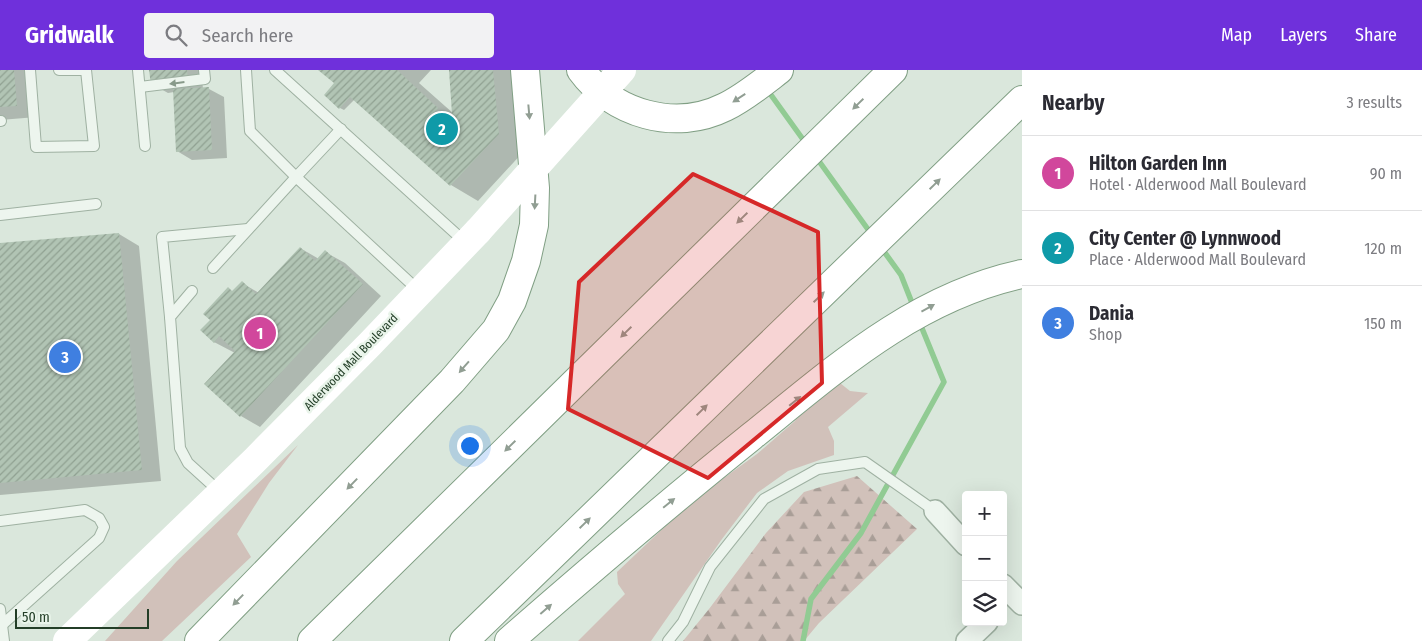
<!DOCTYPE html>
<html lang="en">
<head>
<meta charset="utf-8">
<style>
	:root { --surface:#fff; --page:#f2f2f3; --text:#2b2b33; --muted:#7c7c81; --line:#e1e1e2; --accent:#6f30db }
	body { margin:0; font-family:"Fira Sans Condensed",sans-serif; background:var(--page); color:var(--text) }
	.controls { position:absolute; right:15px; bottom:15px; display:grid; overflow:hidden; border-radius:5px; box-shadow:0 5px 20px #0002 }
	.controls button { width:45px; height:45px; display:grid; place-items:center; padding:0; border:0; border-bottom:1px solid var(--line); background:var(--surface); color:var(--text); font:25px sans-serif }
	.scale { position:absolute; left:15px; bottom:12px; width:134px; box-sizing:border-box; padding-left:5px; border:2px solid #233e27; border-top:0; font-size:14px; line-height:18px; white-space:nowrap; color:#233e27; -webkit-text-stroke:4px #e9f4ea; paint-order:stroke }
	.you { position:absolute; left:469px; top:375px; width:18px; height:18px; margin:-12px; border:4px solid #fff; border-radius:50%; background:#1a73e8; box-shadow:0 0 0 8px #1a73e833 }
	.badge { display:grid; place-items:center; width:32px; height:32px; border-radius:50%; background:var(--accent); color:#fff; font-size:16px; font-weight:700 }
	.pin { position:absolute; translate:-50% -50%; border:2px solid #fff; box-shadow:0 1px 5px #0006 }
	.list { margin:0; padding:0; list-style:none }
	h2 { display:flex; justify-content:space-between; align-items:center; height:65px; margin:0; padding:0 20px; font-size:21px }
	h2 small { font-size:16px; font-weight:400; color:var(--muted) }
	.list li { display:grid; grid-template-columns:32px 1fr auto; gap:15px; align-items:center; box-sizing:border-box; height:75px; padding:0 20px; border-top:1px solid var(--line) }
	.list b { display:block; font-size:19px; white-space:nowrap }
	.list p { margin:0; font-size:16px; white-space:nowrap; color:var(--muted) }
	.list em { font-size:16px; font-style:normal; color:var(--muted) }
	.icon { flex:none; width:28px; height:28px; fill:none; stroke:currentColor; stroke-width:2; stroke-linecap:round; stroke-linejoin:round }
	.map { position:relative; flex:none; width:1022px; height:571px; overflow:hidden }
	header { display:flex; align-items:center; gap:30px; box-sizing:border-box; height:70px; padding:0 25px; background:var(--accent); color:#fff }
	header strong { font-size:24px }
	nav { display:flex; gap:28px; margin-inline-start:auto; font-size:18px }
	.search { width:350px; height:45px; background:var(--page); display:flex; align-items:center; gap:12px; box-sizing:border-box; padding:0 18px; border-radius:5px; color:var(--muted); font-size:19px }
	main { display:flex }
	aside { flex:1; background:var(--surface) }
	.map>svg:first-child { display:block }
	.grass { fill:#d1c1ba }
	.forest { fill:url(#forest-firs) }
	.shadow { fill:#0003 }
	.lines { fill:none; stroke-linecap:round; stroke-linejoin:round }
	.stream { stroke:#91cb93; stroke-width:5.5 }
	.building { fill:url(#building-hatch) }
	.lane-casing { stroke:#9fb1a2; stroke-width:12 }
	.street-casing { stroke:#9fb1a2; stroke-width:24 }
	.highway-casing { stroke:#809f84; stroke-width:30 }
	.lane { stroke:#edf5ee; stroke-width:10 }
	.street { stroke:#edf5ee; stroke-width:21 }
	.secondary { stroke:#fff; stroke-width:28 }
	.highway { stroke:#fff; stroke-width:28 }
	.secondary-bridge { stroke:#fff; stroke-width:28 }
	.oneway { fill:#889a8a }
	.oneway2 { fill:#919e93 }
	.marked { fill:#d62828; fill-opacity:0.2; stroke:#d62828; stroke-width:4; stroke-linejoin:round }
	.labels { text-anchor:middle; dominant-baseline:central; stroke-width:5; stroke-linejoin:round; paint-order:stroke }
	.street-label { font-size:12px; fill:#233e27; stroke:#e9f4ea }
</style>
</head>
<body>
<header>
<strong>Gridwalk</strong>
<div class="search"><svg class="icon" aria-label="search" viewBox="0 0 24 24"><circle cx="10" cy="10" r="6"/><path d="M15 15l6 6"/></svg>Search here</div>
<nav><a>Map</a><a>Layers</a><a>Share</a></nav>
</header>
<main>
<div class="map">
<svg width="1022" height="571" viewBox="0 0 1022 571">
	<defs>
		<pattern id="forest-firs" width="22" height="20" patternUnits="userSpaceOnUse" patternTransform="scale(1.25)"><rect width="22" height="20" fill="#d1c1ba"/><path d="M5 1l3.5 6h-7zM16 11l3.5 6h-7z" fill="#a99e97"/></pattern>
		<pattern id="building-hatch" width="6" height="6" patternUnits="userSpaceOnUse" patternTransform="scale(1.25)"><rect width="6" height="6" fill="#b1c4b4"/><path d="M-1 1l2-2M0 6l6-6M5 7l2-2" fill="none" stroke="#90a192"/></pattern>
	</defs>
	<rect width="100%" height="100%" fill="#dae7dc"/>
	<!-- grass -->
	<g class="grass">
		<path d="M840,313L850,321L868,323L828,357L834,371V385L788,401L757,423L722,469L651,571H578L625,524L618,514L617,502L692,431L757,384L795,351L800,340Z"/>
		<path d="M298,375L269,413L237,464L251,487L162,571H105L177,491Z"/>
	</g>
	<!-- forest -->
	<path class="forest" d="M857,406L917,459L819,553L804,571H683L709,539L766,463L804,422Z"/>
	<!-- shadow -->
	<g class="shadow">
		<path d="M0,0H32L37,47L0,50Z"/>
		<path d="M151,0H201L203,19H209L224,27L227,88L192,90L177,81L174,22L168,23L152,14Z"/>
		<path d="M321,0H431L419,13L454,44L450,0H518L525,80L478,131L451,115L355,29L344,40L340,38L336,13Z"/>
		<path d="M119,164L139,176L161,411L0,425V174Z"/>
		<path d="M300,178L319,189L325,182L345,193L381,226L260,357L241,346L235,283L214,272L233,222L242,213L259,223Z"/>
	</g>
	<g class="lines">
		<!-- stream -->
		<g class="stream">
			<path d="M766,18L807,75"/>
			<path d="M816,87L872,165"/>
			<path d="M880,176L901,205L914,238"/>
			<path d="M803,571L811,529L861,463L944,312L919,251"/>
		</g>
	</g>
	<!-- building -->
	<g class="building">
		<path d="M0,0H14L17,36L0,37Z"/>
		<path d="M149,0H187L188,11L151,15Z"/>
		<path d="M318,0H397L438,38L432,45L443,55L452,44L449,0H493L499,64L450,116L350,27L339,39L324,25L334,13Z"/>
		<path d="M209,17L212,80L176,82L173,19Z"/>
		<path d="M119,163L142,400L0,413V173Z"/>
		<path d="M300,177L315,191L325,180L363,214L240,347L204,314L235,281L219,266L214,273L200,260L210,250L203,244L228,217L232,221L242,211L256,224Z"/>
	</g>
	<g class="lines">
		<defs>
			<g id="lane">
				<path d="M30,0L36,77L94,76L86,0H59"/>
				<path d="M138,0L145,76"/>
				<path d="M246,0L250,61L296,107L341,59"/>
				<path d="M275,0L465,172"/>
				<path d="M140,17L205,9L204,0"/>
				<path d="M0,51H1"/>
				<path d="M0,145L96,134"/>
				<path d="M213,198L296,107L419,221"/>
				<path d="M192,221L170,247L180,378L188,393L221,423"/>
				<path d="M170,247L162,167L248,159"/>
				<path d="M0,451L85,440L99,448L104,457L99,468L2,555"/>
				<path d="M0,539L4,571"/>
				<path d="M668,571L683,552L710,497L764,429L818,399L865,392L935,441"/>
			</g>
			<g id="street">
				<path d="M935,441L966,475"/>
				<path d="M1003,515L1022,534"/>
				<path d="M967,571L987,552"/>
			</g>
			<g id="highway">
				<path d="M581,0C613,44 675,62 725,37C744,28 762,13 779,0"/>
				<path d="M199,571L452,311L496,260L512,231L526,191L534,155L535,118L525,0"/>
				<path d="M312,571L893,0"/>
				<path d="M464,571L1022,30"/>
				<path d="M509,571C589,501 670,432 752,366C835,299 915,227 1022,204"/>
			</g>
		</defs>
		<!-- lane casing -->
		<use href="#lane" class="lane-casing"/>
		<!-- street casing -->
		<use href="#street" class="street-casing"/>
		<!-- highway casing -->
		<use href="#highway" class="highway-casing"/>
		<!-- lane -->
		<use href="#lane" class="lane"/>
		<!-- street -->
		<use href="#street" class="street"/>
		<!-- secondary -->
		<path class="secondary" d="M67,571L255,390L370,274L478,161"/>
		<!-- highway -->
		<use href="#highway" class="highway"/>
		<!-- secondary-bridge -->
		<path class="secondary-bridge" d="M478,161L622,0"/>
	</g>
	<!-- one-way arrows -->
	<defs><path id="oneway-solid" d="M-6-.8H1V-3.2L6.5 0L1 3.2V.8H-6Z" transform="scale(1.25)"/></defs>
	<use class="oneway" href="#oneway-solid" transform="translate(177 13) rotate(173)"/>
	<g class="oneway2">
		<use href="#oneway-solid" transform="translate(739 28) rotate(147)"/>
		<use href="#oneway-solid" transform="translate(858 34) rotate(136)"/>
		<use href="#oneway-solid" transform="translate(529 42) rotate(85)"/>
		<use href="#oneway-solid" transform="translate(935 114) rotate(-44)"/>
		<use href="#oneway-solid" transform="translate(535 132) rotate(93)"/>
		<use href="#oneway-solid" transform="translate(742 148) rotate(136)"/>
		<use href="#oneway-solid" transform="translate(819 227) rotate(-44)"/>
		<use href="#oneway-solid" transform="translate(928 238) rotate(-29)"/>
		<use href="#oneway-solid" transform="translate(626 262) rotate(136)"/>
		<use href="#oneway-solid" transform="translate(464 297) rotate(131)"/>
		<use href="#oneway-solid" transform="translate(795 331) rotate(-39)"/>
		<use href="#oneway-solid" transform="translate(702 340) rotate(-44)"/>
		<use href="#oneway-solid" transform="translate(510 376) rotate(136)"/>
		<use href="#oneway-solid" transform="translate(352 414) rotate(134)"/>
		<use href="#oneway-solid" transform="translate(669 433) rotate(-39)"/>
		<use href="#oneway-solid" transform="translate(585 453) rotate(-44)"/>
		<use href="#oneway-solid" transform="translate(238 530) rotate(134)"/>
		<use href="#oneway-solid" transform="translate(546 539) rotate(-41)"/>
	</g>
	<!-- marked area -->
	<path class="marked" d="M693,104L818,162L822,313L708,408L568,339L579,212Z"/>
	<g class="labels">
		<!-- street labels -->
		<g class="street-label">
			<text transform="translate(351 292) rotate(-46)">Alderwood Mall Boulevard</text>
		</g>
	</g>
</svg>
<div class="controls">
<button>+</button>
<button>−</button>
<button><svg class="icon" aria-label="layers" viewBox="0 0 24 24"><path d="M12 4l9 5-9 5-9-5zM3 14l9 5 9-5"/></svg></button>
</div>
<div class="scale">50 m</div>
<div class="you"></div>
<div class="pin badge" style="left:260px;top:263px;background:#d1479c">1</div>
<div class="pin badge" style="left:442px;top:59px;background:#0f9aa8">2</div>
<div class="pin badge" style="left:65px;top:287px;background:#3f7fe0">3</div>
</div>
<aside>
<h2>Nearby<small>3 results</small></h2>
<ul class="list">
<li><span class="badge" style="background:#d1479c">1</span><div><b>Hilton Garden Inn</b><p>Hotel · Alderwood Mall Boulevard</p></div><em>90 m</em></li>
<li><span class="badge" style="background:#0f9aa8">2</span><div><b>City Center @ Lynnwood</b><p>Place · Alderwood Mall Boulevard</p></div><em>120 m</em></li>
<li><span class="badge" style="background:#3f7fe0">3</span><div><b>Dania</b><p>Shop</p></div><em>150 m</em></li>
</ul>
</aside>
</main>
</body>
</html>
